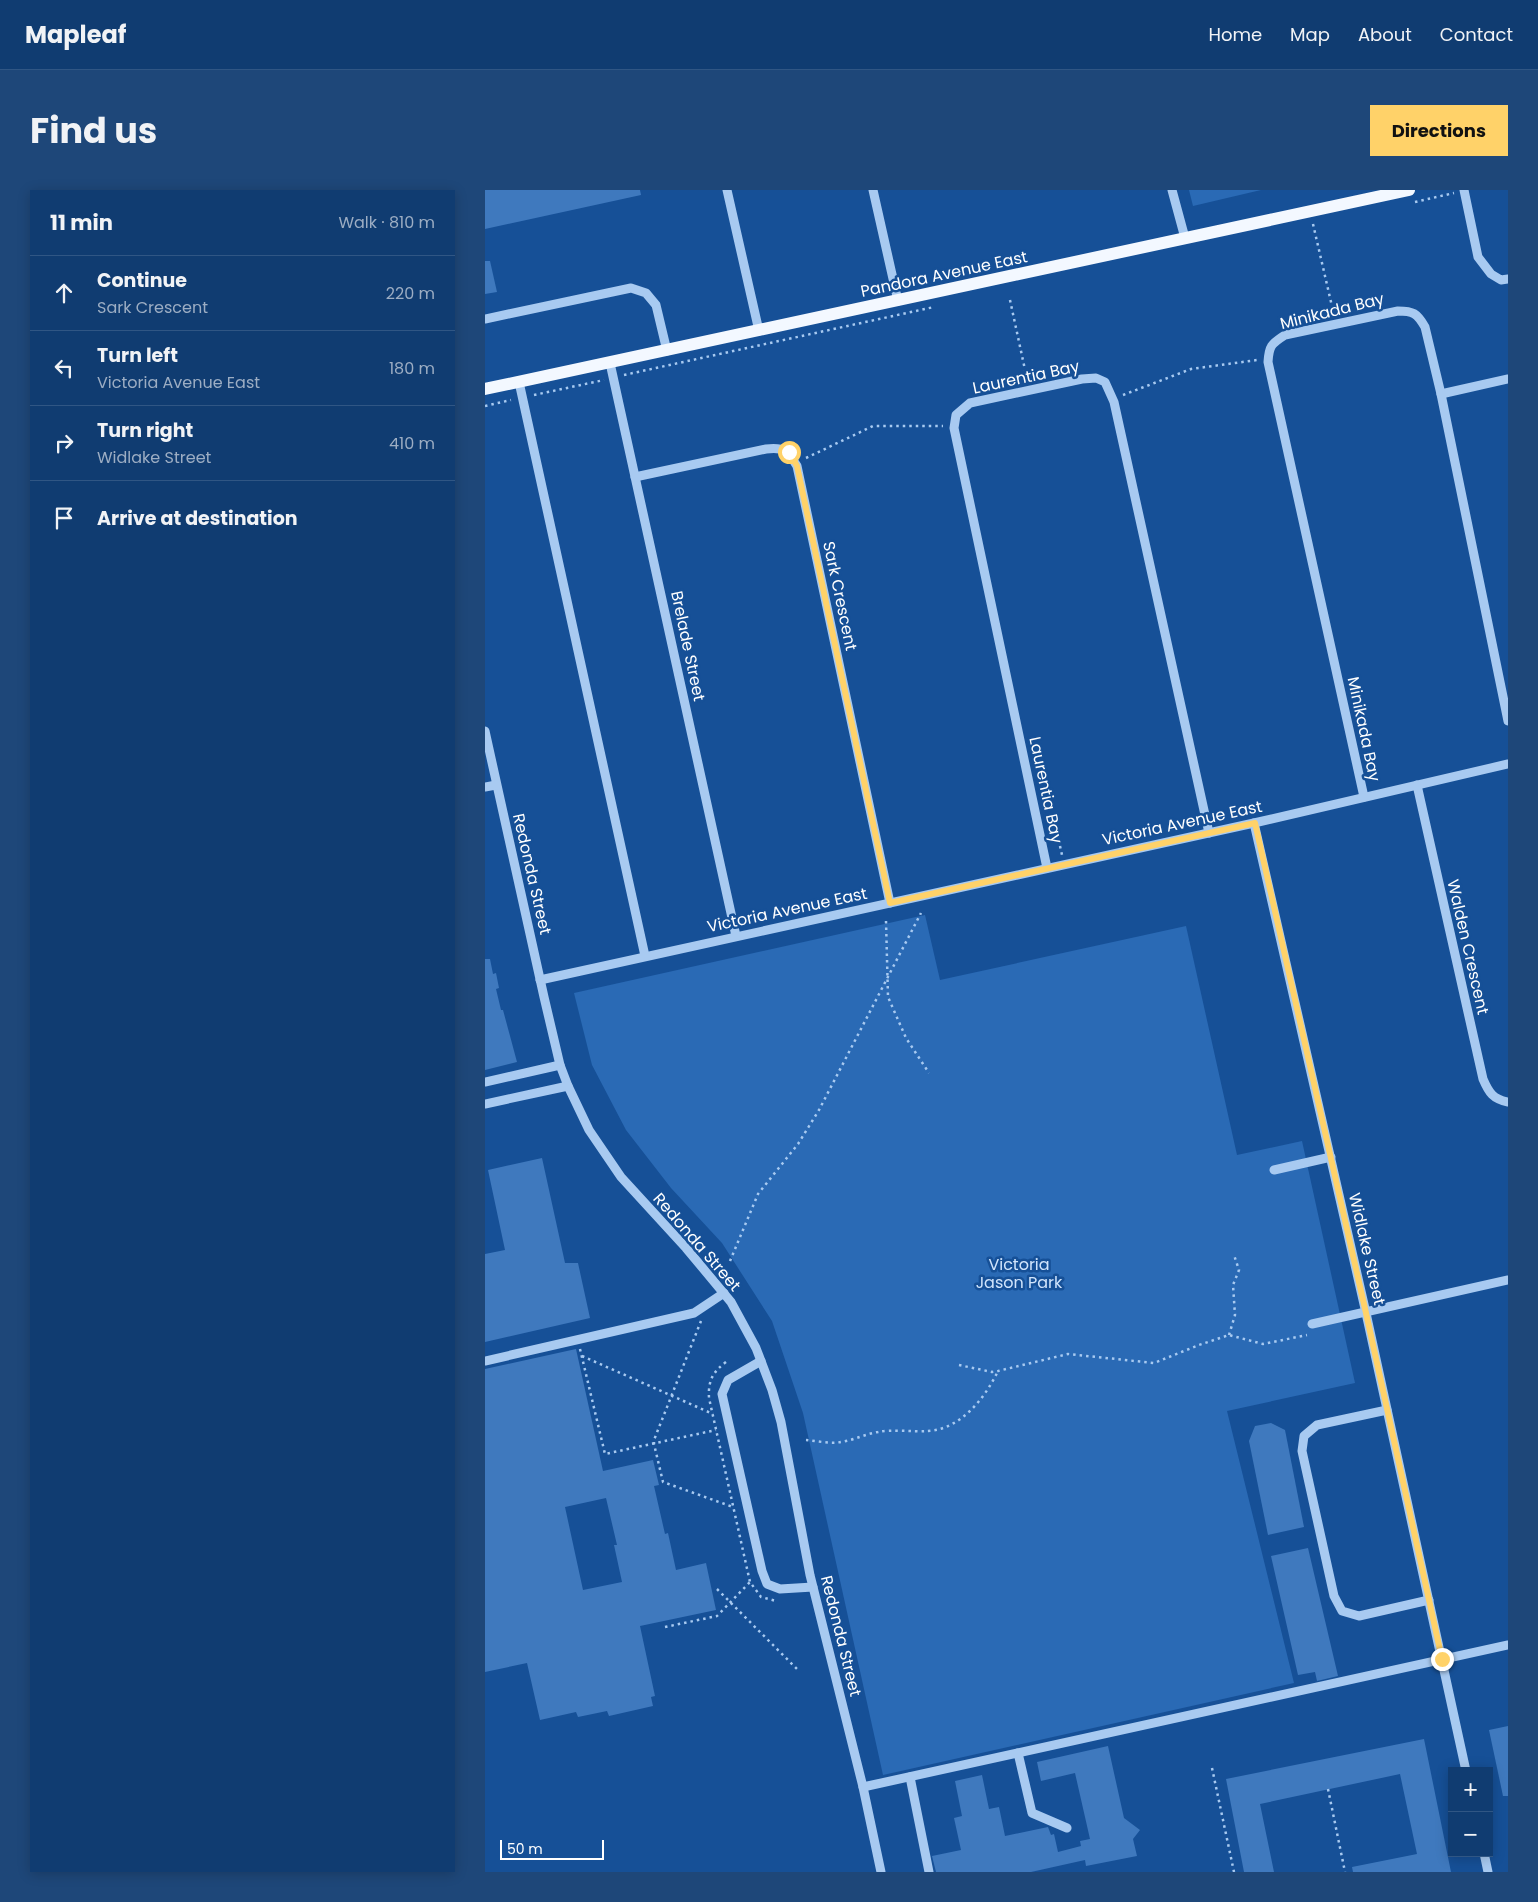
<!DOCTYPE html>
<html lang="en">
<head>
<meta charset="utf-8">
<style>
	:root { --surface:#103c71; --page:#1e4779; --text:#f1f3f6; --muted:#9cadc3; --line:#305684; --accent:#ffd269 }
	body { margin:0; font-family:Poppins,sans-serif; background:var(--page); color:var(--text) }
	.controls { position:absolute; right:15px; bottom:15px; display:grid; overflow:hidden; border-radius:0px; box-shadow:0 2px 12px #0003 }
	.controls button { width:45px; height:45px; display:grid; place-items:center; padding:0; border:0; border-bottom:1px solid var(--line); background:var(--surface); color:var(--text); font:25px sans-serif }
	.scale { position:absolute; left:15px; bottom:12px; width:104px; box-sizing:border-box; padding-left:5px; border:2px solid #fff; border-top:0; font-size:14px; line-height:18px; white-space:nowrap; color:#fff; -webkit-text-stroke:4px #165097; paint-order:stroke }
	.stop { position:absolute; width:15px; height:15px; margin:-11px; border:4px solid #ffd269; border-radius:50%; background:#fff }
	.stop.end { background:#ffd269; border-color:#fff; box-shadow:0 1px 5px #0008 }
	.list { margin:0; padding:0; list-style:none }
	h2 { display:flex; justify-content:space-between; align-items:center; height:65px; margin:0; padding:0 20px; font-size:21px }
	h2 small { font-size:16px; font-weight:400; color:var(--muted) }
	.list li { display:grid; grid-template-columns:32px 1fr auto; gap:15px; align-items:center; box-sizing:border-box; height:75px; padding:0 20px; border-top:1px solid var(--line) }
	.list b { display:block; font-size:19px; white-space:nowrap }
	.list p { margin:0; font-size:16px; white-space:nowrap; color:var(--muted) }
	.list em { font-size:16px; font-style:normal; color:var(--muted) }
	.icon { flex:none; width:28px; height:28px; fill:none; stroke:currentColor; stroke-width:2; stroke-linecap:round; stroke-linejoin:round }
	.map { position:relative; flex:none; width:1023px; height:1682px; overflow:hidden; border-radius:0px }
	header { display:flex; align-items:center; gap:30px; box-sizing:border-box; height:70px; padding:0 25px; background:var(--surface); border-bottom:1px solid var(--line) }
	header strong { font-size:24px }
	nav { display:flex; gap:28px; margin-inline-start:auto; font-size:18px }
	.intro { display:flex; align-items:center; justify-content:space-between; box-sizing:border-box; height:120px; padding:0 30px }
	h1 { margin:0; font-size:35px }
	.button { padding:12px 22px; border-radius:0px; background:var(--accent); color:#111; font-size:18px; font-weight:700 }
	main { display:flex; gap:30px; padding:0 30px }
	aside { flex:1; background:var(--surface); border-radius:0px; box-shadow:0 2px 12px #0003 }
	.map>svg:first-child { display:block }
	.green { fill:#2a6ab5 }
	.building { fill:#3f79be; fill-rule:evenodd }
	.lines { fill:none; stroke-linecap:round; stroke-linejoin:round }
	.path { stroke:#a8caf1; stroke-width:2.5; stroke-dasharray:2.5 4; stroke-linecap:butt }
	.minor { stroke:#a8caf1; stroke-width:9 }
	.major { stroke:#f3f8ff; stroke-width:12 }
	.route { stroke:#ffd269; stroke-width:6 }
	.labels { text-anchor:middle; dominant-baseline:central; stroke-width:5; stroke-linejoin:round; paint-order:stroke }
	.street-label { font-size:16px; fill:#fff; stroke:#165097 }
	.park-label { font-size:16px; fill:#d0e4fc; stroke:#165097 }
</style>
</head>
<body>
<header>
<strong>Mapleaf</strong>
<nav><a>Home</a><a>Map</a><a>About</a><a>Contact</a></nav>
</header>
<div class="intro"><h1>Find us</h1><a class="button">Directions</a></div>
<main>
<aside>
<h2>11 min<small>Walk · 810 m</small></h2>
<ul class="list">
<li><svg class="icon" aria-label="ahead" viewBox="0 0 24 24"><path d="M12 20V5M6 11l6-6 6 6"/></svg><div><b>Continue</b><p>Sark Crescent</p></div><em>220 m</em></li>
<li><svg class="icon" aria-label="left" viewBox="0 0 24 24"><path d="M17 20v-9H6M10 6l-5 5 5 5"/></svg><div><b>Turn left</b><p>Victoria Avenue East</p></div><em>180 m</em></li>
<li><svg class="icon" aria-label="right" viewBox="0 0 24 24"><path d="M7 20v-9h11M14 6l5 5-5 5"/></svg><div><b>Turn right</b><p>Widlake Street</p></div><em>410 m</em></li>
<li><svg class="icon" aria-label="arrive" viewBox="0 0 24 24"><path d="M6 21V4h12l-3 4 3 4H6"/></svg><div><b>Arrive at destination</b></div></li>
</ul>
</aside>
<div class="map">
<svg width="1023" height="1682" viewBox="0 0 1023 1682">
	<rect width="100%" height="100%" fill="#165097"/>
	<!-- green -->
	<g class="green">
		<path d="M704,0H776L708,16Z"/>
		<path d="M440,725L455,790L701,736L752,965L817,951L870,1193L742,1221L809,1493L398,1585L318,1223L287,1131L237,1053L186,998L141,940L107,875L89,803Z"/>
	</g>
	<!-- building -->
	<g class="building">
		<path d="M0,0H155L156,5L0,39Z"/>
		<path d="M0,71H5L12,102L0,104Z"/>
		<path d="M0,769H5L8,784L11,783L14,798L11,799L16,820H18L32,872L0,880Z"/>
		<path d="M57,968L80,1073H93L105,1128L0,1152V1064L20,1060L3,980Z"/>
		<path d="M91,1159L118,1281L168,1270L174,1295L169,1296L180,1344L183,1343L191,1380L221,1373L231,1420L155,1436L170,1506L166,1507L168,1516L124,1526L122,1521L93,1527L91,1522L55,1530L42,1473L0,1482V1179ZM121,1308L132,1355H129L137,1392L98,1400L80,1317Z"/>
		<path d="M786,1233L800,1240L819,1337L783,1345L764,1251L770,1236Z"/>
		<path d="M823,1358L853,1486L832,1491L830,1482L813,1485L786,1366Z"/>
		<path d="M1023,1536V1606H1018L1004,1540Z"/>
		<path d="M939,1549L966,1682H868L867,1677L932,1664L915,1584L775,1614L789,1682H759L741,1589Z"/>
		<path d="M623,1556L639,1628L655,1640L648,1649L652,1666L601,1676L600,1670L546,1682H451L447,1666L476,1660L469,1628L477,1626L470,1591L497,1585L504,1619L514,1617L520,1646L563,1637L566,1645L569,1644L573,1662L596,1656L595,1651L605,1649L590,1583L556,1591L552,1572Z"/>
	</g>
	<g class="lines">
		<!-- path -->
		<g class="path">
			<path d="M930,12L969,3"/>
			<path d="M828,34L849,125"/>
			<path d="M525,110L542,189"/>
			<path d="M139,185L449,117"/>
			<path d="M49,205L119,190"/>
			<path d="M638,205L706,179L772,170"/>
			<path d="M0,216L26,210"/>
			<path d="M321,268L388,236H458"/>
			<path d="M575,656L577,665"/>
			<path d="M401,731L403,807L421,848L444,883"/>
			<path d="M245,1071L273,1004L313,954L334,920L436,723"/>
			<path d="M216,1131L169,1250V1254L178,1292L248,1317"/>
			<path d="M744,1145L750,1125L748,1095L754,1080L749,1065"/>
			<path d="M95,1159L120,1264L231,1240"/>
			<path d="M97,1166L228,1224"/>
			<path d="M241,1172C228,1182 223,1190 224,1208L265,1392L276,1407L291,1411"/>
			<path d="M474,1175L507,1182L513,1181L583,1164L669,1173L714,1155L744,1145L778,1154L822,1145"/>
			<path d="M321,1250C332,1251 345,1254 356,1252C369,1250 380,1244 393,1242C406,1239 428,1242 443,1241C476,1239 500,1208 513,1181"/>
			<path d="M232,1399L313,1480"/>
			<path d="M180,1437L232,1426L265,1392"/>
			<path d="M727,1578L749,1682"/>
			<path d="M843,1599L860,1682"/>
		</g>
		<!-- minor -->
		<g class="minor">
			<path d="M242,0L274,141"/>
			<path d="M388,0L413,111"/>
			<path d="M687,0L700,48"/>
			<path d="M979,0L993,67L1006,84L1016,90L1023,89"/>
			<path d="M0,129L146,98L161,103L171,115L182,161"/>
			<path d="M125,173L251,746"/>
			<path d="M34,192L160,766"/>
			<path d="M956,204L1023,189"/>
			<path d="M150,287L281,259C300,257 302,260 312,276L405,713"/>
			<path d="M0,541L59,807L75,875L83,896L104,940L136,987L201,1058L246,1112L271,1158L287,1200L296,1232L325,1385L378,1597L396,1682"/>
			<path d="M932,595L998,889C1004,903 1008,909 1023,912"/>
			<path d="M0,597L11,595"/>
			<path d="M879,607L783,172C784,156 786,154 800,145L913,121C928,121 932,123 940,137L956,204L1023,531"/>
			<path d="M769,633L881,1123L981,1581"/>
			<path d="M562,678L469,238L471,225L485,213L597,189L611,188L620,192L629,212L724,643"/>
			<path d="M55,790L769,633L1023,574"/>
			<path d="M0,892L75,875"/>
			<path d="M0,914L83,896"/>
			<path d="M789,980L846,967"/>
			<path d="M827,1134L1023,1090"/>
			<path d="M0,1171L209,1123L239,1103"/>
			<path d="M276,1171L243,1190L237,1204L277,1381L282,1394L295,1399L328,1397"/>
			<path d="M902,1220L832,1235L819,1246L817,1261L849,1406L857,1421L874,1426L944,1410"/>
			<path d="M533,1563L547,1623L582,1638"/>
			<path d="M425,1587L444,1682"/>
			<path d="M378,1597L1023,1455"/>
			<path d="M999,1663L1003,1682"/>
		</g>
		<!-- major -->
		<path class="major" d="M0,199L924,0"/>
	</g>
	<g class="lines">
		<!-- route -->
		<path class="route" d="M304,262L312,276L405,713L770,633L881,1123L957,1469"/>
	</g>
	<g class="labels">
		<!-- street labels -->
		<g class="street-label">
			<text transform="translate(459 84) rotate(-12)">Pandora Avenue East</text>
			<text transform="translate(847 121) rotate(-14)">Minikada Bay</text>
			<text transform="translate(541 187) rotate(-12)">Laurentia Bay</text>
			<text transform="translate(355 406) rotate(78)">Sark Crescent</text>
			<text transform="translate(203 456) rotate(78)">Brelade Street</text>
			<text transform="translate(879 539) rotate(78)">Minikada Bay</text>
			<text transform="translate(561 600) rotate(78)">Laurentia Bay</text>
			<text transform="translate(697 633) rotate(-12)">Victoria Avenue East</text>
			<text transform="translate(47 684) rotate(77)">Redonda Street</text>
			<text transform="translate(302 720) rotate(-12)">Victoria Avenue East</text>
			<text transform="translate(983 757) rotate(77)">Walden Crescent</text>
			<text transform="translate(212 1052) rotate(49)">Redonda Street</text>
			<text transform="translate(882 1059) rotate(77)">Widlake Street</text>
			<text transform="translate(356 1446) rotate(76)">Redonda Street</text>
		</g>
		<!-- park labels -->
		<g class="park-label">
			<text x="534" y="1074">Victoria<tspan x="534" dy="18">Jason Park</tspan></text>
		</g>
	</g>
</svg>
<div class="controls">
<button>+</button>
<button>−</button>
</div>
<div class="scale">50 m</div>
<div class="stop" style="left:304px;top:262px"></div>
<div class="stop end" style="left:957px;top:1469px"></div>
</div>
</main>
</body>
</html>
